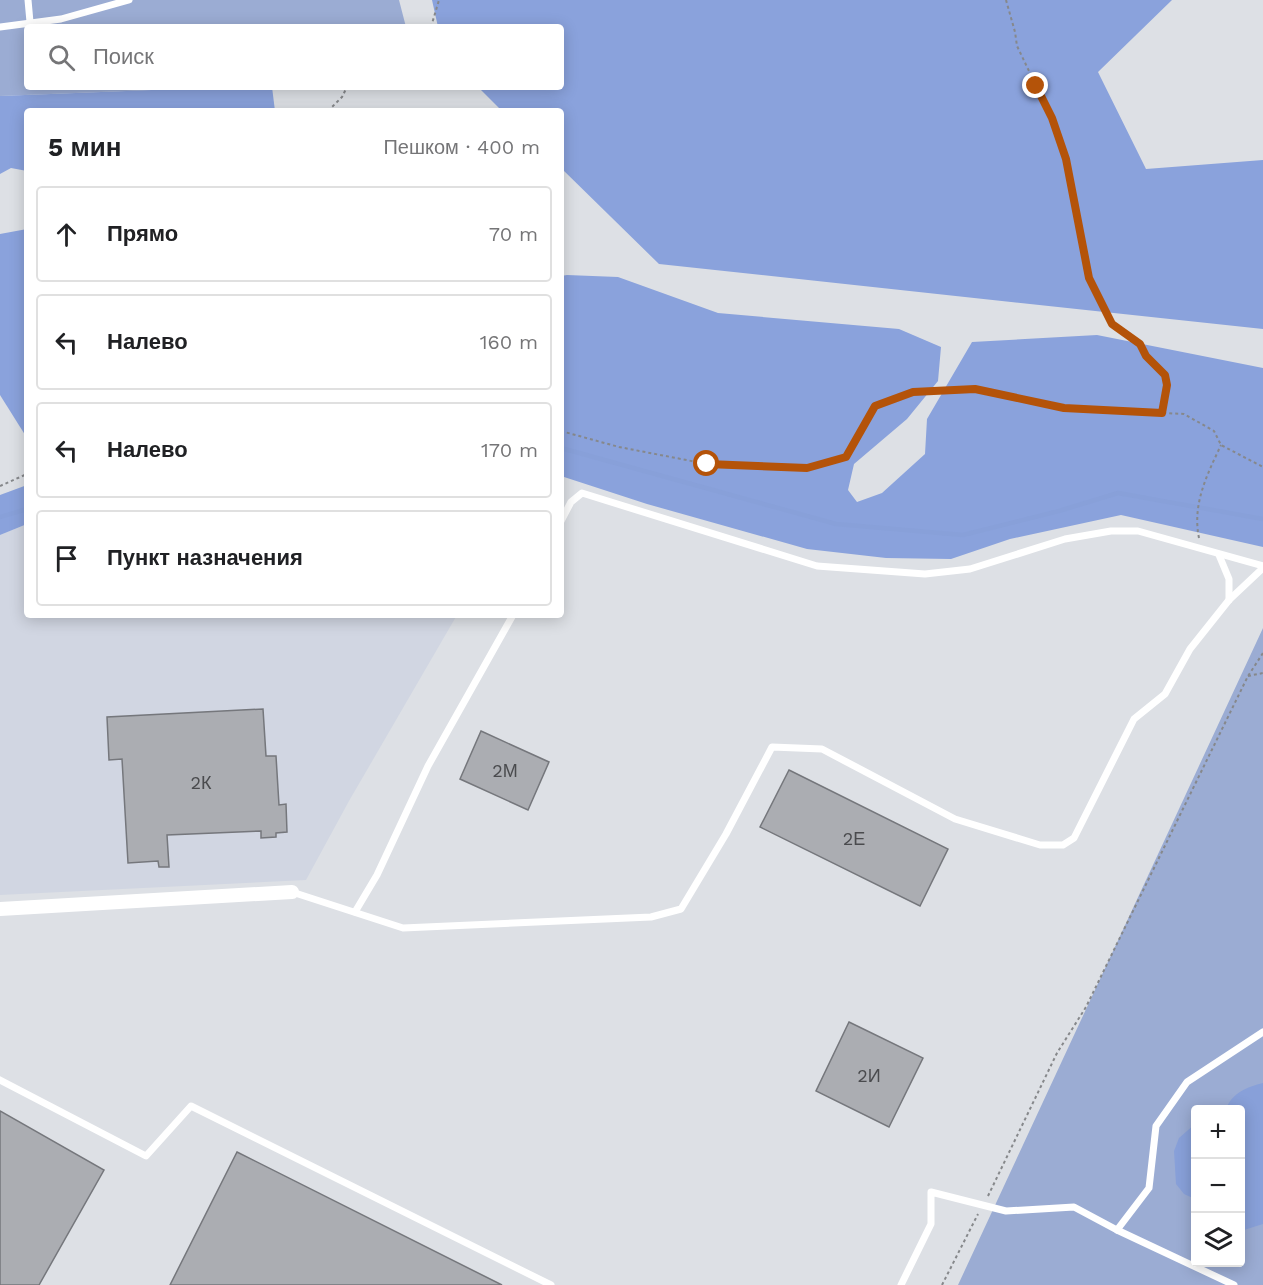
<!DOCTYPE html>
<html lang="ru">
<head>
<meta charset="utf-8">
<style>
	:root { --surface:#fff; --page:#f6f6f6; --text:#202124; --muted:#757577; --line:#e0e0e0 }
	body { margin:0; font-family:"Work Sans",sans-serif; background:var(--page); color:var(--text) }
	.controls { position:absolute; right:18px; bottom:18px; display:grid; overflow:hidden; border-radius:6px; box-shadow:0 3px 15px #0003 }
	.controls button { width:54px; height:54px; display:grid; place-items:center; padding:0; border:0; border-bottom:2px solid var(--line); background:var(--surface); color:var(--text); font:30px sans-serif }
	.stop { position:absolute; width:18px; height:18px; margin:-14px; border:4px solid #b45309; border-radius:50%; background:#fff }
	.stop.end { background:#b45309; border-color:#fff; box-shadow:0 2px 6px #0008 }
	.list { margin:0; padding:0; list-style:none }
	h2 { display:flex; justify-content:space-between; align-items:center; height:78px; margin:0; padding:0 24px; font-size:26px }
	h2 small { font-size:20px; font-weight:400; color:var(--muted) }
	.list li { display:grid; grid-template-columns:39px 1fr auto; gap:18px; align-items:center; box-sizing:border-box; height:96px; margin:0 12px 12px; padding:0 12px; border:2px solid var(--line); border-radius:6px }
	.list b { display:block; font-size:22px; white-space:nowrap }
	.list em { font-size:20px; font-style:normal; color:var(--muted) }
	.icon { flex:none; width:33px; height:33px; fill:none; stroke:currentColor; stroke-width:2; stroke-linecap:round; stroke-linejoin:round }
	.map { position:relative; flex:none; width:1263px; height:1285px; overflow:hidden }
	.search { position:absolute; background:var(--surface); box-shadow:0 3px 15px #0003; left:24px; top:24px; width:540px; height:66px; display:flex; align-items:center; gap:15px; box-sizing:border-box; padding:0 21px; border-radius:6px; color:var(--muted); font-size:22px }
	.panel { position:absolute; background:var(--surface); box-shadow:0 3px 15px #0003; left:24px; top:108px; width:540px; height:510px; border-radius:6px }
	.map>svg:first-child { display:block }
	.built { fill:#d1d6e2 }
	.green { fill:#9bacd3; fill-rule:evenodd }
	.forest { fill:#8aa2dc }
	.water { fill:#88a0d9 }
	.lines { fill:none; stroke-linecap:round; stroke-linejoin:round }
	.stream { stroke:#88a0d9; stroke-width:4.5 }
	.building { fill:#abadb2; stroke:#75777c; stroke-width:1.5 }
	.path { stroke:#86888b; stroke-width:2; stroke-dasharray:3 3; stroke-linecap:butt }
	.lane { stroke:#fff; stroke-width:7 }
	.street { stroke:#fff; stroke-width:14 }
	.route { stroke:#b45309; stroke-width:8 }
	.labels { text-anchor:middle; dominant-baseline:central; stroke-width:4.5; stroke-linejoin:round; paint-order:stroke }
	.number-label { font-size:18px; fill:#4a4b4e }
</style>
</head>
<body>
<div class="map">
<svg width="1263" height="1285" viewBox="0 0 1263 1285">
	<rect width="100%" height="100%" fill="#dde0e5"/>
	<!-- built -->
	<path class="built" d="M27,524V615H457L349,801L306,880L0,895V535Z"/>
	<!-- green -->
	<g class="green">
		<path d="M0,0H399L406,27H27V87H227L0,96Z"/>
		<path d="M1263,628V1285H958ZM1196,1110H1240V1262H1196Z"/>
	</g>
	<!-- forest -->
	<g class="forest">
		<path d="M432,0H1172L1098,72L1146,169L1263,160V329L659,264L561,168V111H502L478,87H561V27H438Z"/>
		<path d="M227,87H272L275,111H27V171L11,168L0,174V96Z"/>
		<path d="M27,229V438L0,395V234Z"/>
		<path d="M567,275L618,277L718,313L899,329L941,347L938,381L907,419L854,464L848,490L857,502L882,493L925,454L927,419L972,342L1097,335L1263,368V547L1121,515L1010,539L951,559L886,558L807,549L647,504L561,476V276Z"/>
		<path d="M27,485V524L0,535V495Z"/>
	</g>
	<!-- water -->
	<g class="water">
		<path d="M1263,1083V1224L1244,1230L1240,1229V1110L1226,1109C1232,1093 1247,1087 1263,1083Z"/>
		<path d="M1195,1124H1196L1195,1199L1184,1194L1176,1184L1174,1151L1179,1138Z"/>
	</g>
	<g class="lines">
		<!-- stream -->
		<g class="stream">
			<path d="M561,448L836,524L963,535L1059,511L1118,493L1263,519"/>
			<path d="M0,517L27,509"/>
		</g>
	</g>
	<!-- building -->
	<g class="building">
		<path d="M263,709L266,756H276L279,805L286,804L287,832L276,833V837L261,838V831L167,835L169,867H159L158,861L128,863L122,759L109,760L107,717Z"/>
		<path d="M481,731L549,762L528,810L460,779Z"/>
		<path d="M789,770L948,849L920,906L760,827Z"/>
		<path d="M849,1022L923,1058L889,1127L816,1091Z"/>
		<path d="M0,1111L104,1170L39,1285H0Z"/>
		<path d="M237,1152L502,1285H170Z"/>
	</g>
	<g class="lines">
		<!-- path -->
		<g class="path">
			<path d="M1006,0L1015,32L1017,46L1052,119L1066,159L1089,278L1111,324L1140,344L1146,356L1165,375L1167,385L1162,413"/>
			<path d="M431,27L439,0"/>
			<path d="M328,111L342,97L347,87"/>
			<path d="M561,431L619,447L707,464L807,468L846,457L875,406L913,392L975,389L1064,408L1184,414L1214,431L1221,445L1263,467"/>
			<path d="M0,486L27,474"/>
			<path d="M1199,538C1192,504 1207,475 1221,445"/>
			<path d="M1248,676L1263,673"/>
			<path d="M988,1196L1057,1053L1086,1007L1248,676L1263,653"/>
			<path d="M942,1285L978,1214"/>
		</g>
		<!-- lane -->
		<g class="lane">
			<path d="M28,0L30,22"/>
			<path d="M0,27L61,19L129,0"/>
			<path d="M561,521L571,502L582,493L817,566L925,574L970,569L1065,539L1111,531H1138L1263,566"/>
			<path d="M1219,555L1229,579V600"/>
			<path d="M292,892L403,928L651,917L681,909L726,834L772,747L822,749L955,819L1040,845H1063L1074,838L1134,719L1165,694L1190,649L1229,600L1263,568"/>
			<path d="M355,912L377,875L428,766L513,615"/>
			<path d="M0,1080L146,1156L191,1106L551,1285"/>
			<path d="M1117,1230L1149,1188L1156,1126L1187,1082L1263,1032"/>
			<path d="M901,1285L931,1224V1192L1006,1211L1074,1207L1117,1230L1234,1285"/>
		</g>
		<!-- street -->
		<path class="street" d="M0,909L292,892"/>
	</g>
	<g class="lines">
		<!-- route -->
		<path class="route" d="M707,464L807,468L846,457L875,406L913,392L975,389L1064,408L1162,413L1167,385L1165,375L1146,356L1140,344L1112,324L1089,278L1066,159L1052,118L1036,86"/>
	</g>
	<g class="labels">
		<!-- number labels -->
		<g class="number-label">
			<text x="505" y="770">2М</text>
			<text x="201" y="782">2К</text>
			<text x="854" y="838">2Е</text>
			<text x="869" y="1075">2И</text>
		</g>
	</g>
</svg>
<div class="controls">
<button>+</button>
<button>−</button>
<button><svg class="icon" aria-label="layers" viewBox="0 0 24 24"><path d="M12 4l9 5-9 5-9-5zM3 14l9 5 9-5"/></svg></button>
</div>
<div class="stop" style="left:707px;top:464px"></div>
<div class="stop end" style="left:1036px;top:86px"></div>
<div class="search"><svg class="icon" aria-label="search" viewBox="0 0 24 24"><circle cx="10" cy="10" r="6"/><path d="M15 15l6 6"/></svg>Поиск</div>
<section class="panel">
<h2>5 мин<small>Пешком · 400 m</small></h2>
<ul class="list">
<li><svg class="icon" aria-label="ahead" viewBox="0 0 24 24"><path d="M12 20V5M6 11l6-6 6 6"/></svg><div><b>Прямо</b></div><em>70 m</em></li>
<li><svg class="icon" aria-label="left" viewBox="0 0 24 24"><path d="M17 20v-9H6M10 6l-5 5 5 5"/></svg><div><b>Налево</b></div><em>160 m</em></li>
<li><svg class="icon" aria-label="left" viewBox="0 0 24 24"><path d="M17 20v-9H6M10 6l-5 5 5 5"/></svg><div><b>Налево</b></div><em>170 m</em></li>
<li><svg class="icon" aria-label="arrive" viewBox="0 0 24 24"><path d="M6 21V4h12l-3 4 3 4H6"/></svg><div><b>Пункт назначения</b></div></li>
</ul>
</section>
</div>
</body>
</html>
